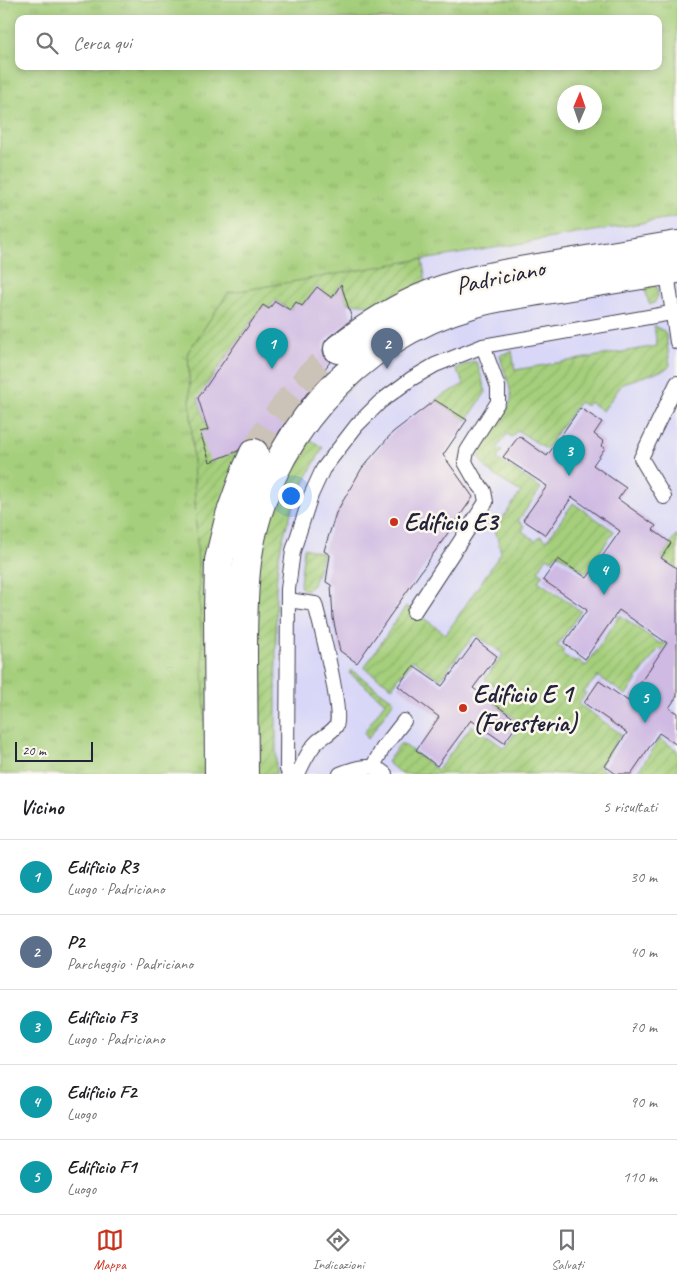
<!DOCTYPE html>
<html lang="it">
<head>
<meta charset="utf-8">
<style>
	:root { --surface:#fff; --page:#f6f6f6; --text:#202124; --muted:#757577; --line:#e0e0e0; --accent:#c8321e }
	body { margin:0; font-family:Caveat,sans-serif; background:var(--page); color:var(--text) }
	.compass { position:absolute; left:557px; top:85px; width:45px; height:45px; border-radius:50%; background:var(--surface); box-shadow:0 2px 12px #0003; rotate:2deg }
	.scale { position:absolute; left:15px; bottom:12px; width:78px; box-sizing:border-box; padding-left:5px; border:2px solid #22223b; border-top:0; font-size:14px; line-height:18px; white-space:nowrap; color:#22223b; -webkit-text-stroke:4px #fbf7ec; paint-order:stroke }
	.you { position:absolute; left:290px; top:495px; width:18px; height:18px; margin:-12px; border:4px solid #fff; border-radius:50%; background:#1a73e8; box-shadow:0 0 0 8px #1a73e833 }
	.badge { display:grid; place-items:center; width:32px; height:32px; border-radius:50%; background:var(--accent); color:#fff; font-size:16px; font-weight:700 }
	.pin { position:absolute; translate:-50% -41px; filter:drop-shadow(0 1px 2px #0008) }
	.pin::after { content:''; position:absolute; top:26px; width:18px; height:15px; background:inherit; clip-path:polygon(0 0,100% 0,50% 100%) }
	.list { margin:0; padding:0; list-style:none }
	h2 { display:flex; justify-content:space-between; align-items:center; height:65px; margin:0; padding:0 20px; font-size:21px }
	h2 small { font-size:16px; font-weight:400; color:var(--muted) }
	.list li { display:grid; grid-template-columns:32px 1fr auto; gap:15px; align-items:center; box-sizing:border-box; height:75px; padding:0 20px; border-top:1px solid var(--line) }
	.list b { display:block; font-size:19px; white-space:nowrap }
	.list p { margin:0; font-size:16px; white-space:nowrap; color:var(--muted) }
	.list em { font-size:16px; font-style:normal; color:var(--muted) }
	.icon { flex:none; width:28px; height:28px; fill:none; stroke:currentColor; stroke-width:2; stroke-linecap:round; stroke-linejoin:round }
	.map { position:relative; flex:none; width:677px; height:774px; overflow:hidden }
	.search { position:absolute; background:var(--surface); box-shadow:0 2px 12px #0003; left:15px; right:15px; top:15px; height:55px; display:flex; align-items:center; gap:12px; box-sizing:border-box; padding:0 18px; border-radius:10px; color:var(--muted); font-size:19px }
	.sheet { height:440px; background:var(--surface) }
	nav { display:flex; justify-content:space-around; align-items:center; box-sizing:border-box; height:70px; border-top:1px solid var(--line); background:var(--surface); font-size:14px; color:var(--muted) }
	nav a { display:grid; justify-items:center; gap:2px }
	nav .on { color:var(--accent) }
	.map>svg:first-child { display:block }
	.built { fill:#d8d7f8 }
	.grass { fill:url(#grass-tufts); stroke:#64785b; fill-rule:evenodd }
	.garden { fill:url(#garden-furrows); stroke:#64785b }
	.building { fill:#cfbae3 }
	.lines { fill:none; stroke-linecap:round; stroke-linejoin:round }
	.street-tunnel { stroke:#cbc3b7; stroke-width:28; stroke-dasharray:28 14; stroke-linecap:butt }
	.lane-casing { stroke:#424052; stroke-width:16 }
	.street-casing { stroke:#424052; stroke-width:30 }
	.lane { stroke:#fff; stroke-width:14 }
	.street { stroke:#fff; stroke-width:28 }
	.poi-dot { fill:#c8321e; stroke:#fbf7ec; stroke-width:2 }
	.labels { text-anchor:middle; dominant-baseline:central; stroke-width:5; stroke-linejoin:round; paint-order:stroke }
	.street-label { font-size:25px; fill:#22223b; stroke:#fbf7ec }
	.poi-label { font-size:25px; font-weight:bold; fill:#22223b; stroke:#fbf7ec; text-anchor:start }
</style>
</head>
<body>
<div class="map">
<svg width="677" height="774" viewBox="0 0 677 774">
	<defs>
		<pattern id="grass-tufts" width="24" height="20" patternUnits="userSpaceOnUse" patternTransform="scale(1.25)"><rect width="24" height="20" fill="#a5cf7b"/><path d="M3 7l-1-3M5 7V3M7 7l1-3M15 17l-1-3M17 17v-4M19 17l1-3" fill="none" stroke="#8eb16b"/></pattern>
		<pattern id="garden-furrows" width="10" height="10" patternUnits="userSpaceOnUse" patternTransform="scale(1.25)"><rect width="10" height="10" fill="#a5cf7b"/><path d="M-1 1l2-2M0 10L10 0M9 11l2-2" fill="none" stroke="#8eb16b"/></pattern>
	</defs>
	<rect width="100%" height="100%" fill="#fbf7ec"/>
	<filter id="ink" filterUnits="userSpaceOnUse"><feTurbulence type="fractalNoise" baseFrequency=".02" numOctaves="2"/><feDisplacementMap in="SourceGraphic" scale="10" xChannelSelector="R" yChannelSelector="G"/><feConvolveMatrix kernelMatrix="1 2 1 2 8 2 1 2 1" color-interpolation-filters="sRGB"/></filter>
	<filter id="wash" filterUnits="userSpaceOnUse"><feTurbulence type="fractalNoise" baseFrequency=".0096" numOctaves="4" result="noise"/><feDisplacementMap in="SourceGraphic" scale="20" xChannelSelector="R" yChannelSelector="G"/><feGaussianBlur stdDeviation="1.12" result="paint"/><feColorMatrix in="noise" values="0 0 0 0 0 0 0 0 0 0 0 0 0 0 0 0 0 1.4 0 .05"/><feComposite in="paint" operator="in"/></filter>
	<g filter="url(#wash)">
		<rect width="100%" height="100%" fill="#f5ebd6"/>
		<!-- built -->
		<path class="built" d="M677,217V774H208L188,352L228,293Z"/>
		<!-- grass -->
		<path class="grass" d="M0,0H677V217L228,293L188,352L208,774H0ZM19,19H658V66H19ZM564,92H594V122H564Z"/>
		<!-- garden -->
		<g class="garden">
			<path d="M422,259L427,287L392,304L375,305L347,303L341,285L332,298L317,287L302,306L296,302L290,310L276,301L269,309L263,305L205,387L209,394L198,398L208,430L201,432L236,440L247,447L207,757L188,352L228,293Z"/>
			<path d="M644,282C654,281 658,287 658,296L654,303L649,304L644,285C609,291 575,297 540,303C512,307 484,311 458,321C397,343 345,383 307,437L323,448C305,478 291,507 282,542C274,574 276,607 276,640C276,685 276,729 276,774H253C252,734 252,693 252,653C252,622 251,590 256,559C274,446 356,348 466,314C490,307 516,304 540,300C575,294 610,288 644,282Z"/>
			<path d="M654,326L664,331L666,335L670,365L667,369L623,383L603,411L589,402L586,406L579,402L546,449L517,430L512,437L507,434L497,448L502,451L497,459L541,488L518,521L525,526L522,531L536,541L540,536L547,540L573,503L614,531L586,573L557,553L552,560L547,557L538,571L543,574L538,581L581,611L557,646L564,650L562,654L576,663L578,660L586,666L620,615L659,643H667L677,628L670,655L659,648L626,695L598,676L584,692L586,693L579,704L621,734L599,767L609,774H401L387,762L400,744H403L438,770L472,725L504,748L522,724L487,698L496,687L485,679L503,654L475,634L440,679L413,660L392,687L364,668L406,606L446,634L501,553L495,529L521,492C507,483 475,468 480,449C490,435 513,410 511,394C509,381 502,368 500,355L512,351L515,370L657,346Z"/>
			<path d="M474,361L477,363L486,392L467,420L435,400L464,384L456,369Z"/>
			<path d="M677,534V565L676,568L661,558Z"/>
			<path d="M304,548L323,553L313,585L307,590L301,588L300,584Z"/>
			<path d="M351,670L394,701L368,739L364,733L385,702L349,673Z"/>
			<path d="M660,739L677,750V774H636Z"/>
		</g>
		<g id="blocks">
			<!-- building -->
			<g class="building">
				<path d="M341,284L352,319L329,337L324,343L323,351L325,358L330,362L282,427L269,450L266,444L261,439L252,438L245,441L238,451L210,462L200,432L208,430L198,398L263,305L269,309L275,301L290,310L296,302L302,306L317,287L332,298Z"/>
				<path d="M435,400L467,420L443,455L473,497L357,663L340,651L333,618L331,585L326,582L330,555L324,551L326,544L336,513L362,468L393,432Z"/>
				<path d="M580,408L602,422L594,434L604,442L601,446L605,448L593,465L626,488L618,499L656,526L653,530L671,543L661,558L677,568V696L669,708L677,713V745L659,733L631,774H616L605,766L627,733L584,703L599,681L628,701L667,643L619,610L585,659L564,643L587,610L543,580L558,559L587,578L620,531L572,497L546,535L523,520L547,486L503,457L519,436L547,456Z"/>
				<path d="M476,640L497,656L473,688L519,722L504,743L471,720L437,766L416,750L439,717L398,686L413,666L442,686Z"/>
			</g>
		</g>
	</g>
	<g filter="url(#ink)">
		<use href="#blocks" fill-opacity="0" stroke="#424052" stroke-width="1"/>
		<g class="lines">
			<!-- street-tunnel -->
			<path class="street-tunnel" d="M254,453C276,413 304,379 338,349"/>
			<defs>
				<g id="lane">
					<path d="M666,266L677,342"/>
					<path d="M664,497L641,458L677,383"/>
					<path d="M288,600L315,604C320,623 344,714 336,726C331,733 324,736 318,741C309,749 303,763 298,774"/>
					<path d="M414,612L486,502L484,491L474,478L465,462L467,451L498,402V387L483,346"/>
					<path d="M373,766L383,748L404,721"/>
					<path d="M289,774L287,769L288,589L293,551L311,495L323,469L357,425L380,402L411,379L435,365L483,346L677,312"/>
					<path d="M340,774C355,768 372,762 385,774"/>
				</g>
				<g id="street">
					<path d="M338,349C365,328 396,308 428,295C467,279 509,273 550,266C592,259 635,252 677,245"/>
					<path d="M219,774L218,611L219,560L230,515L245,473L254,453"/>
					<path d="M244,774C244,735 243,695 243,656C243,625 243,593 247,562C263,441 355,337 472,304C495,297 521,294 545,290C589,283 633,277 677,269"/>
				</g>
			</defs>
			<!-- lane casing -->
			<use href="#lane" class="lane-casing"/>
			<!-- street casing -->
			<use href="#street" class="street-casing"/>
			<!-- lane -->
			<use href="#lane" class="lane"/>
			<!-- street -->
			<use href="#street" class="street"/>
		</g>
	</g>
	<!-- markers -->
	<g class="poi-dot">
		<circle cx="394" cy="522" r="5"/>
		<circle cx="463" cy="708" r="5"/>
	</g>
	<g class="labels">
		<!-- street labels -->
		<g class="street-label">
			<text transform="translate(500 277) rotate(-12)">Padriciano</text>
		</g>
		<!-- poi labels -->
		<g class="poi-label">
			<text x="404" y="522">Edificio E3</text>
			<text x="473" y="694">Edificio E 1<tspan x="473" dy="29">(Foresteria)</tspan></text>
		</g>
	</g>
</svg>
<svg class="compass" viewBox="-18 -18 36 36"><path d="M0-13l5 13h-10z" fill="#e53935"/><path d="M0 13l5-13h-10z" fill="#757577"/></svg>
<div class="scale">20 m</div>
<div class="you"></div>
<div class="pin badge" style="left:272px;top:369px;background:#0f9aa8">1</div>
<div class="pin badge" style="left:387px;top:369px;background:#5c6f8a">2</div>
<div class="pin badge" style="left:569px;top:476px;background:#0f9aa8">3</div>
<div class="pin badge" style="left:604px;top:595px;background:#0f9aa8">4</div>
<div class="pin badge" style="left:645px;top:723px;background:#0f9aa8">5</div>
<div class="search"><svg class="icon" aria-label="search" viewBox="0 0 24 24"><circle cx="10" cy="10" r="6"/><path d="M15 15l6 6"/></svg>Cerca qui</div>
</div>
<section class="sheet">
<h2>Vicino<small>5 risultati</small></h2>
<ul class="list">
<li><span class="badge" style="background:#0f9aa8">1</span><div><b>Edificio R3</b><p>Luogo · Padriciano</p></div><em>30 m</em></li>
<li><span class="badge" style="background:#5c6f8a">2</span><div><b>P2</b><p>Parcheggio · Padriciano</p></div><em>40 m</em></li>
<li><span class="badge" style="background:#0f9aa8">3</span><div><b>Edificio F3</b><p>Luogo · Padriciano</p></div><em>70 m</em></li>
<li><span class="badge" style="background:#0f9aa8">4</span><div><b>Edificio F2</b><p>Luogo</p></div><em>90 m</em></li>
<li><span class="badge" style="background:#0f9aa8">5</span><div><b>Edificio F1</b><p>Luogo</p></div><em>110 m</em></li>
</ul>
</section>
<nav>
<a class="on"><svg class="icon" aria-label="map" viewBox="0 0 24 24"><path d="M3 6l6-2 6 2 6-2v14l-6 2-6-2-6 2zM9 4v14M15 6v14"/></svg>Mappa</a>
<a><svg class="icon" aria-label="directions" viewBox="0 0 24 24"><path d="M12 3l9 9-9 9-9-9zM9 14v-3h6M13 9l2 2-2 2"/></svg>Indicazioni</a>
<a><svg class="icon" aria-label="saved" viewBox="0 0 24 24"><path d="M7 4h10v16l-5-4-5 4z"/></svg>Salvati</a>
</nav>
</body>
</html>
